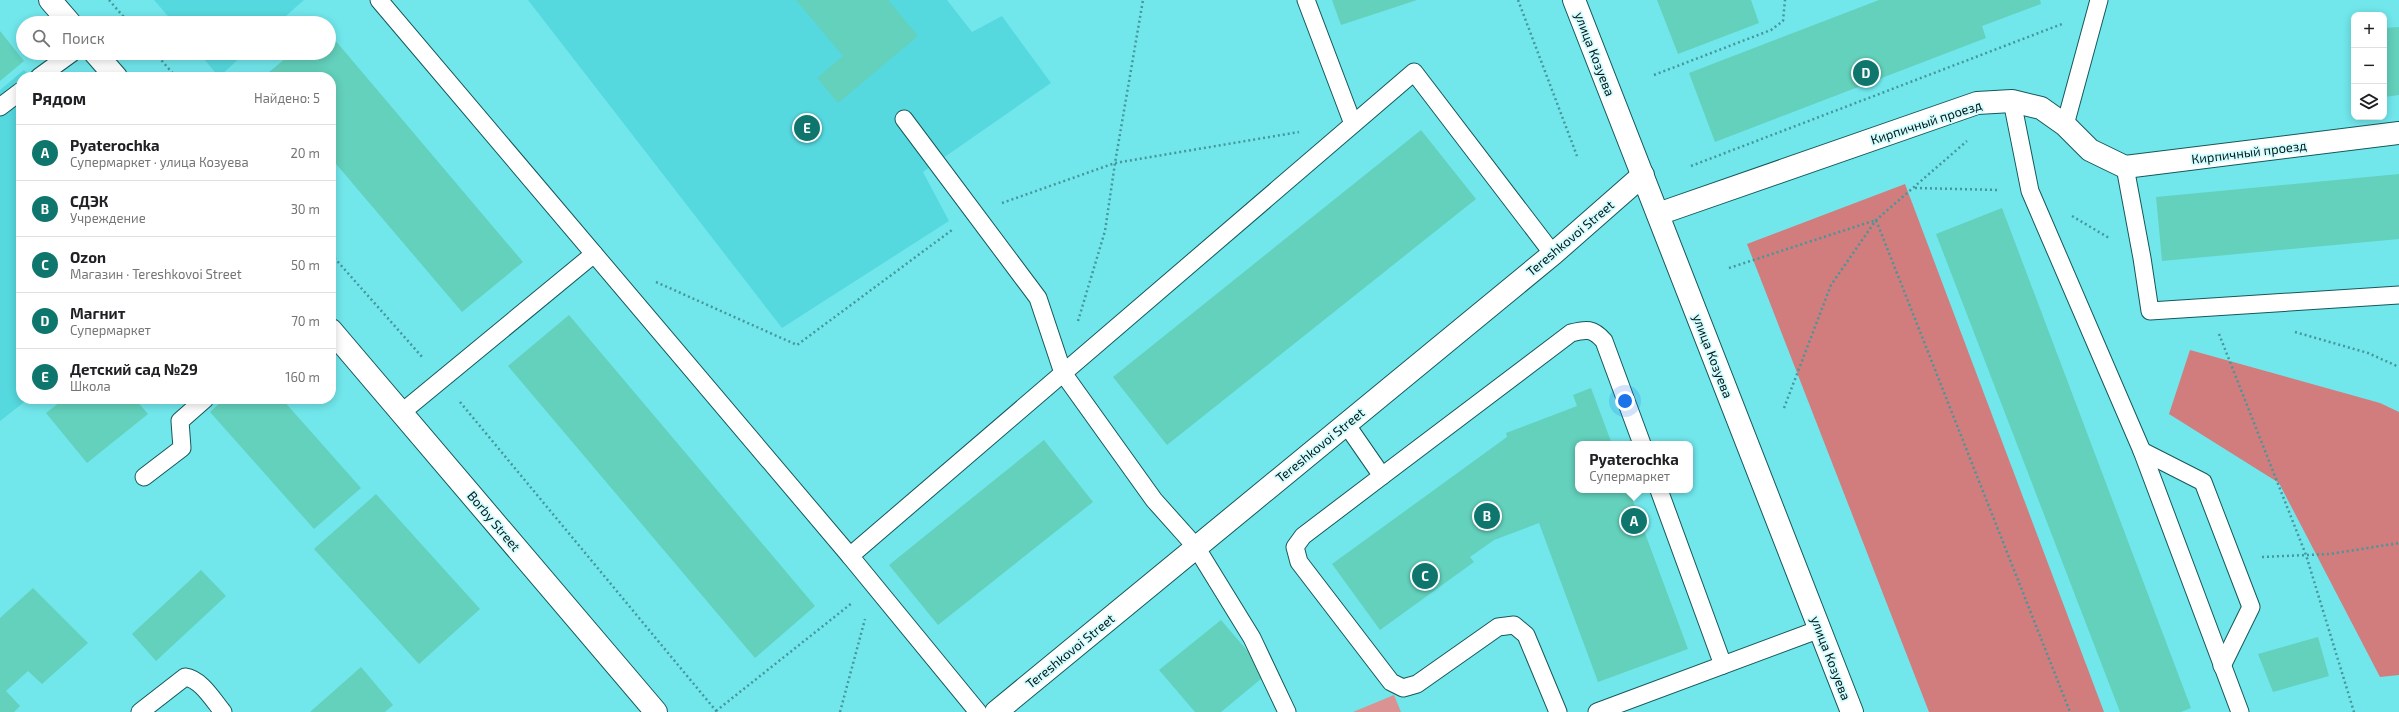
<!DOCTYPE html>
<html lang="ru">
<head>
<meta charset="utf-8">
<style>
	:root { --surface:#fff; --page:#f6f6f6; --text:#202124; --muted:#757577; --line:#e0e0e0; --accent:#0f766e }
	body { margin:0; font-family:"Exo 2",sans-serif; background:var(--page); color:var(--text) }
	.controls { position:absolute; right:12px; top:12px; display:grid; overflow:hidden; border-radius:8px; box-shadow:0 2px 10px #0003 }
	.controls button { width:36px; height:36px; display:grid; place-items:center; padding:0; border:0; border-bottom:1px solid var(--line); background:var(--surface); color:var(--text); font:20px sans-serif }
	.you { position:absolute; left:1625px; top:401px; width:14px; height:14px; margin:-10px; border:3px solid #fff; border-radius:50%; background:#1a73e8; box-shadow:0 0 0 6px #1a73e833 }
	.badge { display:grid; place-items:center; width:26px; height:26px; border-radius:50%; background:var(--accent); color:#fff; font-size:13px; font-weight:700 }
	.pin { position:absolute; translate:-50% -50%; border:2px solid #fff; box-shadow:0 1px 4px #0006 }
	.popup { position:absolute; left:1575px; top:441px; width:118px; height:52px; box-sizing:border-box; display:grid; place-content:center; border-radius:8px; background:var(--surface); filter:drop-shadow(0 1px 3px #0005); font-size:13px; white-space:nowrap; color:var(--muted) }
	.popup b { font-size:15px; color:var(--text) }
	.popup::after { content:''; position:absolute; left:50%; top:100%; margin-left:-8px; border:8px solid transparent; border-top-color:var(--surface) }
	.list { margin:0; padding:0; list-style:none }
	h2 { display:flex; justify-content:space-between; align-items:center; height:52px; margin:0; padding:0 16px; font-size:17px }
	h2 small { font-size:13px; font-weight:400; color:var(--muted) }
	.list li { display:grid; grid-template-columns:26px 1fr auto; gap:12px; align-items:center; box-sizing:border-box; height:56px; padding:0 16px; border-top:1px solid var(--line) }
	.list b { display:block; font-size:15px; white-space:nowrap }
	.list p { margin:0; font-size:13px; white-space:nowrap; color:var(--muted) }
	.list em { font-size:13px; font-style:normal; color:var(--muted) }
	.icon { flex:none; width:22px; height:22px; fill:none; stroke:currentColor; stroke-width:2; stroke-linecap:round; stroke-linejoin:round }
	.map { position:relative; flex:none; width:2399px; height:712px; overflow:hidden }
	.search { position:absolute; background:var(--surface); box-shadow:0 2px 10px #0003; left:16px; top:16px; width:320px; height:44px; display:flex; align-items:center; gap:10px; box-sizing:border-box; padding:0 14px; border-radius:22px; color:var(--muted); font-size:15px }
	.panel { position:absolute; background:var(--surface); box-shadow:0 2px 10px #0003; left:16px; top:72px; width:320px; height:332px; border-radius:16px }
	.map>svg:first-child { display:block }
	.built { fill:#55d9df }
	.green { fill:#da9292 }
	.forest { fill:#d17c7d }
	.building { fill:#63d1bc }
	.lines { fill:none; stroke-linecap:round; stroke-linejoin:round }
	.service-casing { stroke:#15585b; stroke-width:19 }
	.minor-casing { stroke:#15585b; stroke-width:24 }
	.tertiary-casing { stroke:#15585b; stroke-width:24 }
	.path { stroke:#45979a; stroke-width:2.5; stroke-dasharray:2 3; stroke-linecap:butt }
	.service { stroke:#fff; stroke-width:17 }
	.minor { stroke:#fff; stroke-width:22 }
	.tertiary { stroke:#fff; stroke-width:22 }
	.labels { text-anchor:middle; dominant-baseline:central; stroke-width:3.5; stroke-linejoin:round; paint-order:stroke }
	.street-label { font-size:13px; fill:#00181a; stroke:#d2fcfd }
</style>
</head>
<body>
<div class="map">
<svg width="2399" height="712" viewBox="0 0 2399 712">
	<rect width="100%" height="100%" fill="#71e7ec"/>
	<!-- built -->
	<g class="built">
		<path d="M154,0H304L278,23H174Z"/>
		<path d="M528,0H947L972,32L1002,16L1051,83L923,172L949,221L782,328Z"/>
		<path d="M199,53H245L219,77Z"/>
		<path d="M24,70L30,77H21V399H28L0,421V90Z"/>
	</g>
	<!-- green -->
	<path class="green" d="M1394,695L1401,712H1353Z"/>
	<!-- forest -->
	<g class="forest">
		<path d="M1905,184L2104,712H1929L1747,244Z"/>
		<path d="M2190,350L2380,403L2399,412V675L2380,677L2279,483L2169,414Z"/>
	</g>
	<!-- building -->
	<g class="building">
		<path d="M796,0H888L918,36L838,103L817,78L843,56Z"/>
		<path d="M1332,0H1417L1341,25Z"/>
		<path d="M1657,0H1751L1759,23L1678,54Z"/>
		<path d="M1879,0H2040L2041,4L1982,26L1986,38L1715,142L1689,73Z"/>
		<path d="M2399,27V95L2384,97V28Z"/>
		<path d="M0,31L24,61L0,81Z"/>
		<path d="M329,33L523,262L462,312L331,158V77H263L292,53H329Z"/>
		<path d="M1421,130L1476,199L1167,445L1113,377Z"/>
		<path d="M2399,174V239L2162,261L2156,197Z"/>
		<path d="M2002,208L2191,708L2181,712H2120L1936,234Z"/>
		<path d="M569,315L815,606L755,658L508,366Z"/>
		<path d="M1591,388L1612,444H1578V490H1629L1688,649L1598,682L1539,523L1494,540L1470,557L1474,562L1380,630L1332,564L1507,437L1506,433L1577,406L1573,395Z"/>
		<path d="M64,399H135L148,414L87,463L46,413Z"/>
		<path d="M224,399H282L361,488L314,529L210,412Z"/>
		<path d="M1044,440L1093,502L938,625L889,565Z"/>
		<path d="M376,494L480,609L419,664L314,549Z"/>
		<path d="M201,570L226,596L156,661L132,634Z"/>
		<path d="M33,588L88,643L42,684L28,671L6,691L20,706L14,712H0V618Z"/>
		<path d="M1221,620L1267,674L1221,712H1195L1159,670Z"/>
		<path d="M2318,637L2329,676L2273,692L2258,654Z"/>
		<path d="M361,667L393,705L385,712H310Z"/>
	</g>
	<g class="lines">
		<defs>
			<g id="service">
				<path d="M379,0L850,556"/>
				<path d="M1306,0L1353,124"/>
				<path d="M39,77L72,53"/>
				<path d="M2012,101L2030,191L2142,451L2240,712"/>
				<path d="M0,107L21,91"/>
				<path d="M904,119L1038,298L1063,373L1154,500L1196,547L1252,638L1287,712"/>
				<path d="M2065,125L2099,0"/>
				<path d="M2125,167L2142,258L2150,311L2399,295"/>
				<path d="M401,413L594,254"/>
				<path d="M1346,424L1382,476L1303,536L1295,547L1299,562L1391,682L1403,688L1417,684L1498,627L1514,625L1526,635L1558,712"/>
				<path d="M2142,451L2203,482L2251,607L2222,666"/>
				<path d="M1382,476L1571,333C1586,329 1593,328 1604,341L1642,444"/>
				<path d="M144,477L182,448L180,421L205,399"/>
				<path d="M1659,490L1723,665"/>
				<path d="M140,712L185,677C201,679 213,700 223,712"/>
				<path d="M978,712L850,556L1414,72L1553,254"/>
				<path d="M1597,712L1820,629"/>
			</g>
			<g id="minor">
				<path d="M50,0L70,23"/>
				<path d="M95,53L116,77"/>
				<path d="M1658,214L1977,103L2012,101L2041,108L2065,125L2090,150L2125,167L2399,133"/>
				<path d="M331,330L656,712"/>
			</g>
			<g id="tertiary">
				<path d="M1574,0L1852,712"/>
				<path d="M996,712L1553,254L1643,175"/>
			</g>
		</defs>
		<!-- service casing -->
		<use href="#service" class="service-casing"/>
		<!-- minor casing -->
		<use href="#minor" class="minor-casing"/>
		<!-- tertiary casing -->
		<use href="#tertiary" class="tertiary-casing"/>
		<!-- path -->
		<g class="path">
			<path d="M109,0L129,23"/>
			<path d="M1518,0L1577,156"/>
			<path d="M155,53L176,77"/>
			<path d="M1654,75L1771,30L1783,21L1785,0"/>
			<path d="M1691,166L2062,24"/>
			<path d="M1915,188L2000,190"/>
			<path d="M1002,203L1115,163L1299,132"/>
			<path d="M2072,216L2109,238"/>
			<path d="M331,254L423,358"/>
			<path d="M1729,268L1876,220L2070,712"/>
			<path d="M656,282L797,345L952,230"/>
			<path d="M1078,321L1105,231L1115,163L1143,0"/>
			<path d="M2295,332L2368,353L2399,367"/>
			<path d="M2219,334L2306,555L2354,712"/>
			<path d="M460,402L717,712"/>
			<path d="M1784,408L1831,285L1876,220L1967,141"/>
			<path d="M2262,557L2330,554L2399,543"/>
			<path d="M716,711L852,603"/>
			<path d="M840,712L865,619"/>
		</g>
		<!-- service -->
		<use href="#service" class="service"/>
		<!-- minor -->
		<use href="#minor" class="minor"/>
		<!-- tertiary -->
		<use href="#tertiary" class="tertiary"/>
	</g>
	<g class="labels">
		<!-- street labels -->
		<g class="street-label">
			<text transform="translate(1595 54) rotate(69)">улица Козуева</text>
			<text transform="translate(1926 122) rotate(-18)">Кирпичный проезд</text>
			<text transform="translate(2249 152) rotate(-7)">Кирпичный проезд</text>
			<text transform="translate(1570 238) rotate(-40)">Tereshkovoi Street</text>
			<text transform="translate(1713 356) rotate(69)">улица Козуева</text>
			<text transform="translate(1320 445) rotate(-39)">Tereshkovoi Street</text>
			<text transform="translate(494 521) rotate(50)">Borby Street</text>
			<text transform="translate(1070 651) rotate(-39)">Tereshkovoi Street</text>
			<text transform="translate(1831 658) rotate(69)">улица Козуева</text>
		</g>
	</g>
</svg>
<div class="controls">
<button>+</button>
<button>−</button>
<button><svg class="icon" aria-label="layers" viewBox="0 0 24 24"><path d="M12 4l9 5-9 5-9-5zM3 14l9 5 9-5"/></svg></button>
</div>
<div class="you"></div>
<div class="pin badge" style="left:1634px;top:521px">A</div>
<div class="popup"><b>Pyaterochka</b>Супермаркет</div>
<div class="pin badge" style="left:1487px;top:516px">B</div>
<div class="pin badge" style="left:1425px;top:576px">C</div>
<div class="pin badge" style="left:1866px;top:73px">D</div>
<div class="pin badge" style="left:807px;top:128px">E</div>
<div class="search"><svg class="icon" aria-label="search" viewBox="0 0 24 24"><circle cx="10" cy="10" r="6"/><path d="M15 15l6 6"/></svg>Поиск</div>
<section class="panel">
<h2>Рядом<small>Найдено: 5</small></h2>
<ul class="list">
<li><span class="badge">A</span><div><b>Pyaterochka</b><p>Супермаркет · улица Козуева</p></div><em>20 m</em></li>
<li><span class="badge">B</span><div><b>СДЭК</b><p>Учреждение</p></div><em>30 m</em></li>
<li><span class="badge">C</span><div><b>Ozon</b><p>Магазин · Tereshkovoi Street</p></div><em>50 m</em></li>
<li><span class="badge">D</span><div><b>Магнит</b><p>Супермаркет</p></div><em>70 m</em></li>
<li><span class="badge">E</span><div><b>Детский сад №29</b><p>Школа</p></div><em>160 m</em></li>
</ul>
</section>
</div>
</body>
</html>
